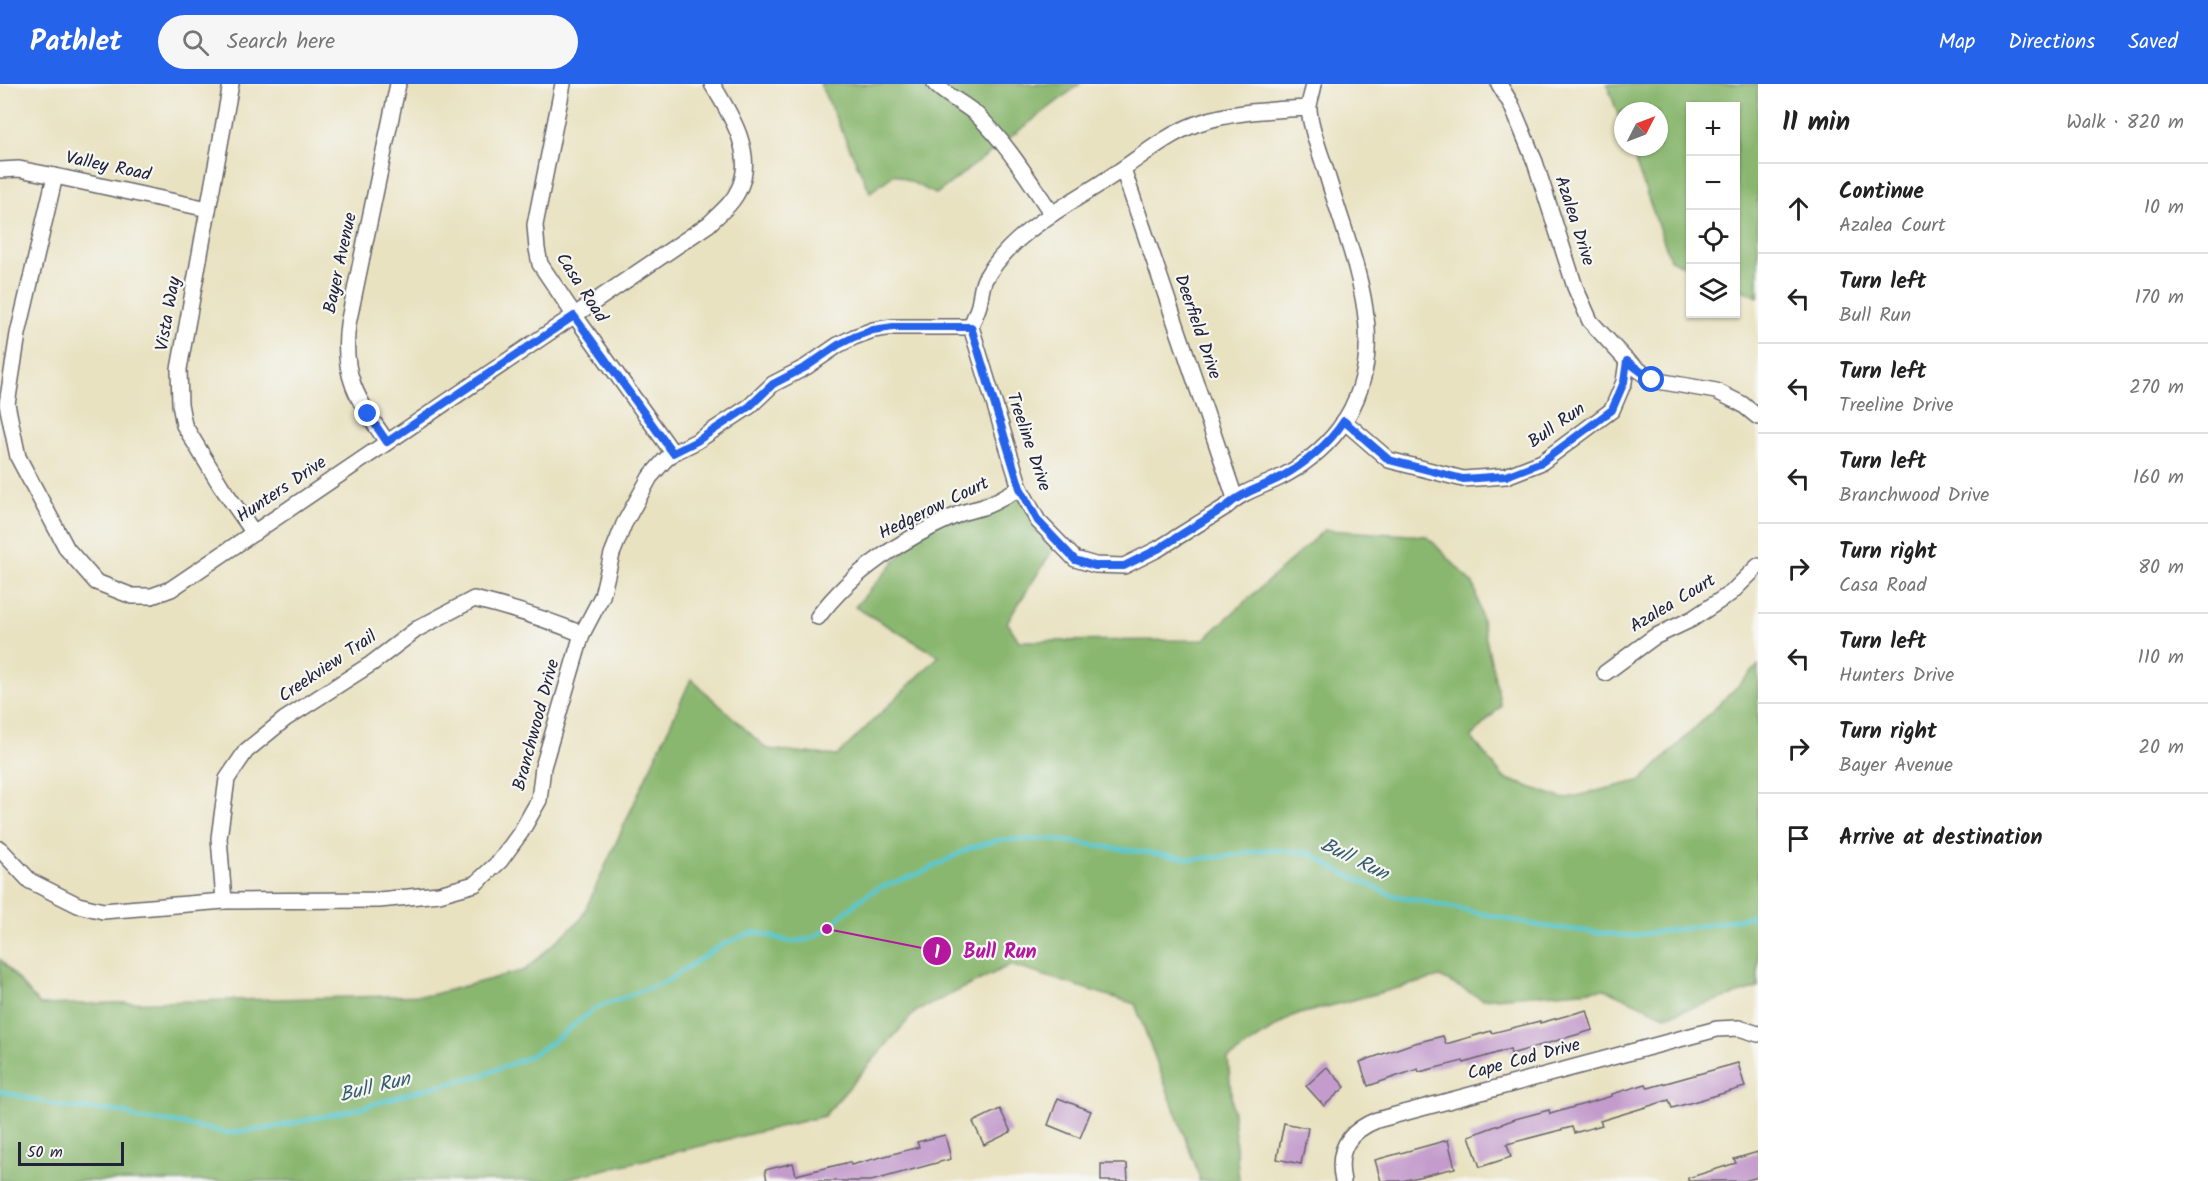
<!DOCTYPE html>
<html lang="en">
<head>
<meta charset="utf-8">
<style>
	:root { --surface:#fff; --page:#f6f6f6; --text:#222; --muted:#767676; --line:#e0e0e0; --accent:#2563eb }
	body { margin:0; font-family:Kalam,sans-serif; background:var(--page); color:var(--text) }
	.controls { position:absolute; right:18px; top:18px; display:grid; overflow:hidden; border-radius:0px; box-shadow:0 2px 4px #0004 }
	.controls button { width:54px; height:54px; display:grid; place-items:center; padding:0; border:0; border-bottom:2px solid var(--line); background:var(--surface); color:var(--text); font:30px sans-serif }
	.compass { position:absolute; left:1614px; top:18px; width:54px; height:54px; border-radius:50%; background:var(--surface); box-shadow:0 2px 4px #0004; rotate:48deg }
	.scale { position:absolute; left:18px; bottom:15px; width:106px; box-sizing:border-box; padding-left:6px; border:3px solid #22223b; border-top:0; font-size:16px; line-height:21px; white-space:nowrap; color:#22223b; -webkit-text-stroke:4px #f6f6f2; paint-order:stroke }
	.stop { position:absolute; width:18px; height:18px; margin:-14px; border:4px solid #2563eb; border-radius:50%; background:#fff }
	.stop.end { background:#2563eb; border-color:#fff; box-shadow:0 2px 6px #0008 }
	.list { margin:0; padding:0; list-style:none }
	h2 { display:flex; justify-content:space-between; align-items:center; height:78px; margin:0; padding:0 24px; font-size:26px }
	h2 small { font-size:20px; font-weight:400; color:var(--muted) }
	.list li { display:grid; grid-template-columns:39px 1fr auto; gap:18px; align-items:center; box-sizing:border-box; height:90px; padding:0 24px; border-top:2px solid var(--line) }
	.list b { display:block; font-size:22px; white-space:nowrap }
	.list p { margin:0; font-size:20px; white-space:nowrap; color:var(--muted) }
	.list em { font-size:20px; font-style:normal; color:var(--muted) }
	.icon { flex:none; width:33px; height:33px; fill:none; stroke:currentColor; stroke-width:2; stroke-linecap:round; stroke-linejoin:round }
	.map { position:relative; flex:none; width:1758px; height:1097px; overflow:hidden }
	header { display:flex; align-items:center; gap:36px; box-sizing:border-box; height:84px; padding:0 30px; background:var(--accent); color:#fff }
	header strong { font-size:28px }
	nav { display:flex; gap:33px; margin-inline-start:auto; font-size:21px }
	.search { width:420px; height:54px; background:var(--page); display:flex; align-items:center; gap:15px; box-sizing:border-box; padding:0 21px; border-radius:33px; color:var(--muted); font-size:22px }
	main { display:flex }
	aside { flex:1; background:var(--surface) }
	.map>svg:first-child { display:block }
	.forest { fill:#8ab76f; stroke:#566c55; stroke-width:1.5 }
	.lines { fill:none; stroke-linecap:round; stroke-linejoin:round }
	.stream { stroke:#5ac8cf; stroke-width:4.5 }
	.building { fill:#c39bcc }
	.street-casing { stroke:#68656a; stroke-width:18 }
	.street { stroke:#fff; stroke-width:15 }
	.route { stroke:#2563eb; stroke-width:8 }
	.labels { text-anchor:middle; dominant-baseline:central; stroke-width:4.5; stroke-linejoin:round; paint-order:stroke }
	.street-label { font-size:18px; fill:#22223b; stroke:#f6f6f2 }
	.water-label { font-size:20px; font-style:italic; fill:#365c6f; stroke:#f6f6f2 }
	.leader { fill:none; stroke:#b5179e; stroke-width:2 }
	.callout-dot { fill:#b5179e; stroke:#f6f6f2; stroke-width:2 }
	.mark-label { font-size:18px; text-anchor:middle; font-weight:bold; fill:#fff }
	.callout-label { font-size:20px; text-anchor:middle; font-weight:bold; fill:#b5179e; stroke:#f6f6f2; stroke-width:4.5; stroke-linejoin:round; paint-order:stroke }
</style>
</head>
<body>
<header>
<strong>Pathlet</strong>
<div class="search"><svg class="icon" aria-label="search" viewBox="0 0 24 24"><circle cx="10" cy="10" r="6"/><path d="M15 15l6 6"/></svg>Search here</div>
<nav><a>Map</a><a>Directions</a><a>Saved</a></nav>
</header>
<main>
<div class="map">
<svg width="1758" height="1097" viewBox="0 0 1758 1097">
	<rect width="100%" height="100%" fill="#f6f6f2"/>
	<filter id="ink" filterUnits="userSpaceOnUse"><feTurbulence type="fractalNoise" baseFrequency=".0167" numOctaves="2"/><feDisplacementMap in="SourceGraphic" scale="12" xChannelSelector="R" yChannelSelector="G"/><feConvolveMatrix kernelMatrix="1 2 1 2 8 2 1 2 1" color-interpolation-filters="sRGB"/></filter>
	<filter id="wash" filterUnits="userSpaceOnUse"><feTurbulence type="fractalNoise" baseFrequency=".008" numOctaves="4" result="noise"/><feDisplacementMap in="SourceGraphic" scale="24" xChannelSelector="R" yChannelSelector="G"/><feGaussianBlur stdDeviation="1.35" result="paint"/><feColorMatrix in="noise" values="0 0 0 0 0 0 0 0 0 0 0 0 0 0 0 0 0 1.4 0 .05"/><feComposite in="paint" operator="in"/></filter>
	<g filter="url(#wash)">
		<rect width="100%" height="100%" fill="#e9e2c1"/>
		<!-- forest -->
		<g class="forest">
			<path d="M820,0H1080L936,110L895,90L870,108Z"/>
			<path d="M1607,0H1758V213L1736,203V22H1690V184L1670,175L1630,63H1659V27H1623V44Z"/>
			<path d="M1016,408L1054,464L1007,538L1019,557L1203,556L1324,446L1427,452L1474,501L1501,622L1471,653L1504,694L1564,715L1642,696L1758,582V904L1665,932L1605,905L1482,915L1440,893L1292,932L1228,975L1239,1097H1199V1091L1135,920L1010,881L915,928L824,1032L557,1097H0V875L40,921L431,911L525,886L581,835L691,595L767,665L837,672L939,572L855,523L926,442Z"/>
		</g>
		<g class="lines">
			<!-- stream -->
			<path class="stream" d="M0,1007L65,1023L123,1028L139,1035L172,1038L228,1049L270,1044L361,1024L417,1007L483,991L528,973L555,956L594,925L667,897L721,861L749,850L755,848L791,858L810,855L827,845L859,816L878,804L921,789L970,764L999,756L1050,755L1193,775L1229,772L1262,766H1276L1310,769L1335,785L1392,811L1541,842L1629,852L1712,840L1758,831"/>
		</g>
		<g id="blocks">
			<!-- building -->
			<g class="building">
				<path d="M1587,926L1593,946L1511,970L1510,965L1464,979L1463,977L1419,988L1418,985L1368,1002L1360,978L1411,960L1443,952L1446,960L1491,947L1492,949L1540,937V939Z"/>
				<path d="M1738,979L1745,1003L1672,1024L1669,1016L1600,1037L1602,1041L1574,1049L1572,1043L1507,1060L1511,1073L1480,1083L1469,1052L1515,1035L1549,1026L1550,1030L1612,1012V1010L1646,1000L1648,1004Z"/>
				<path d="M1327,983L1345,1003L1324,1022L1306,1002Z"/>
				<path d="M1058,1014L1091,1027L1080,1054L1048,1041Z"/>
				<path d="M1000,1025L1011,1048L984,1061L973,1038Z"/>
				<path d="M1284,1039L1308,1044L1301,1080L1277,1075Z"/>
				<path d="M945,1051L951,1075L871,1097H767L765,1086L793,1079L796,1091L850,1078L851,1081L919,1063L917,1058Z"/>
				<path d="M1448,1056L1455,1084L1402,1097H1381L1375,1076Z"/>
				<path d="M1758,1068V1093L1744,1097H1688V1094L1736,1079L1734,1075Z"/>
				<path d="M1101,1080H1127L1128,1097H1101Z"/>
			</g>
		</g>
	</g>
	<g filter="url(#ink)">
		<use href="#blocks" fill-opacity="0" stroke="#68656a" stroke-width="1.5"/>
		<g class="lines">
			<defs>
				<g id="street">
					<path d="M231,0L179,285L180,320L184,341L221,402L254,449"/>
					<path d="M563,0L535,141L537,165L540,180L575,232L673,369"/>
					<path d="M935,0C947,12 963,19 976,30C1006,58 1029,96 1052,130"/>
					<path d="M1499,0L1511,20L1535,78L1575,203L1590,237L1627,277L1652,296L1716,307L1742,320L1758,333"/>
					<path d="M1309,24C1272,26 1232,27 1196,40C1166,51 1142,72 1115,90C1069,121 1015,145 985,195C981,203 981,213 979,221C977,228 973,236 971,243L1020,404L1038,437L1075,475L1095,481L1124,482L1158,465L1227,422C1241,408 1261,403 1279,394C1300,384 1324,365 1339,345C1399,264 1349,169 1325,84C1320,69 1308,36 1309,22C1310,15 1313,7 1314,0"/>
					<path d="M1123,85L1235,414"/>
					<path d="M0,86L19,85L55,92L208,125"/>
					<path d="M55,92L18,250L7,320L18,373L67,465L96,498L132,512H152L171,505L709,140C720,129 733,119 739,105C756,70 730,29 712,0"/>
					<path d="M1344,337L1389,376L1463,395L1506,392L1542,378L1612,326L1624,298L1627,277"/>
					<path d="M387,358C358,316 341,293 348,240L398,0"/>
					<path d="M818,533C853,486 903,455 957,431C965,427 974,426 983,423C996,419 1008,410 1020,404"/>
					<path d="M1605,589L1654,553L1692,535L1731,509L1758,482"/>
					<path d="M0,765L30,797L78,821L103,827L224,817L379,816L439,810L475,800L500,777L521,748L539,716L543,683L582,550L602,512L612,470L624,440L650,393L664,377L673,369L697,357L750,322L773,300L806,283L838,261L854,253L873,246L893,243H971"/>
					<path d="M224,817L219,754L227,695L246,667L285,635L371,580L417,545L474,515C511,524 546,535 582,550"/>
					<path d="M1343,1097C1336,1066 1349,1047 1377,1036L1717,945L1739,944L1758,950"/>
				</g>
			</defs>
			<!-- street casing -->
			<use href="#street" class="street-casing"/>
			<!-- street -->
			<use href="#street" class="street"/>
		</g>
	</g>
	<g class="lines" filter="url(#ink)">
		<!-- route -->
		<path class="route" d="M368,330L387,358L574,232L673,369L697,357L750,322L773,300L806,283L838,261L854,253L873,246L893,243H971L1020,404L1038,437L1075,476L1095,482H1124L1158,465L1227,422C1242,408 1263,403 1281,393C1305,380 1329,360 1344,337L1389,376L1463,395L1506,392L1542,378L1612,326L1624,298L1627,277L1652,296"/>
	</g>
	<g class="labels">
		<!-- street labels -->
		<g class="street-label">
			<text transform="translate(108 83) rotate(12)">Valley Road</text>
			<text transform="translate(1574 137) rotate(72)">Azalea Drive</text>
			<text transform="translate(341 179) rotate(-78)">Bayer Avenue</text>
			<text transform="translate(581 204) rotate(57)">Casa Road</text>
			<text transform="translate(169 230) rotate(-80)">Vista Way</text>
			<text transform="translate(1197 243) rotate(71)">Deerfield Drive</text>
			<text transform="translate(1557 342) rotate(-35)">Bull Run</text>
			<text transform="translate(1028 358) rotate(71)">Treeline Drive</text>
			<text transform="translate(282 406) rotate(-34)">Hunters Drive</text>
			<text transform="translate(934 425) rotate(-26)">Hedgerow Court</text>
			<text transform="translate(1673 520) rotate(-31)">Azalea Court</text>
			<text transform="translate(328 583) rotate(-34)">Creekview Trail</text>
			<text transform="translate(537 641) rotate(-75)">Branchwood Drive</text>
			<text transform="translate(1524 976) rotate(-15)">Cape Cod Drive</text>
		</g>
		<!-- water labels -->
		<g class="water-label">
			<text transform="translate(1354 776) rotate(26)">Bull Run</text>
			<text transform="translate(375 1004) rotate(-14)">Bull Run</text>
		</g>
	</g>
	<!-- callouts -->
	<path class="leader" d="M827 845L937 867"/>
	<g class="callout-dot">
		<circle cx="827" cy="845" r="6"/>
		<circle cx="937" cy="867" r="15"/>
	</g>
	<g class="mark-label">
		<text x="937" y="874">1</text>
	</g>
	<g class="callout-label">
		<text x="1000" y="874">Bull Run</text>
	</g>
</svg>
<div class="controls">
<button>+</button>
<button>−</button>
<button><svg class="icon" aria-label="locate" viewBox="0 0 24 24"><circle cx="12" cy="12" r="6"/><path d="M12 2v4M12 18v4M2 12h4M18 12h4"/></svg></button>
<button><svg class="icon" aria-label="layers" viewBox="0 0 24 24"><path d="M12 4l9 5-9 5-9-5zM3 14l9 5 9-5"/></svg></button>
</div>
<svg class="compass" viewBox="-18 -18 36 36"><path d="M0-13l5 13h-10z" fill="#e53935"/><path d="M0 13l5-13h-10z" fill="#767676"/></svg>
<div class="scale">50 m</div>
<div class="stop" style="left:1652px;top:296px"></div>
<div class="stop end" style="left:368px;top:330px"></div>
</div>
<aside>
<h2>11 min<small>Walk · 820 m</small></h2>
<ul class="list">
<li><svg class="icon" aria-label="ahead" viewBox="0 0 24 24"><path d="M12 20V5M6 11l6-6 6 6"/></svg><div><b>Continue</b><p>Azalea Court</p></div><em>10 m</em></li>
<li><svg class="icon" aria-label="left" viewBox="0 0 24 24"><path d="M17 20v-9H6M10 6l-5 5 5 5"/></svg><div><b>Turn left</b><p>Bull Run</p></div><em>170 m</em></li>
<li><svg class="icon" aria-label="left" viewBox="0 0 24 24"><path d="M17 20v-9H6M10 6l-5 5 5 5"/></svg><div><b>Turn left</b><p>Treeline Drive</p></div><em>270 m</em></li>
<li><svg class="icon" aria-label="left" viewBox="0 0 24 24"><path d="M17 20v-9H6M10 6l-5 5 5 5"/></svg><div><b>Turn left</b><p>Branchwood Drive</p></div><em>160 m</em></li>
<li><svg class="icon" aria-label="right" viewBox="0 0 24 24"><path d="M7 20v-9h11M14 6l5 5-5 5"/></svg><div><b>Turn right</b><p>Casa Road</p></div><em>80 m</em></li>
<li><svg class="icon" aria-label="left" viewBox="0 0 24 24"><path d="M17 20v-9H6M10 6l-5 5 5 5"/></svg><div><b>Turn left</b><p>Hunters Drive</p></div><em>110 m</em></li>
<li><svg class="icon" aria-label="right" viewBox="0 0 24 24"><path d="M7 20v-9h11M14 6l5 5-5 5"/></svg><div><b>Turn right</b><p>Bayer Avenue</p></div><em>20 m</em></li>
<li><svg class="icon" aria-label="arrive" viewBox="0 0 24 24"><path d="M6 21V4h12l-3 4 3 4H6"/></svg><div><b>Arrive at destination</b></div></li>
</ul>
</aside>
</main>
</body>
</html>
